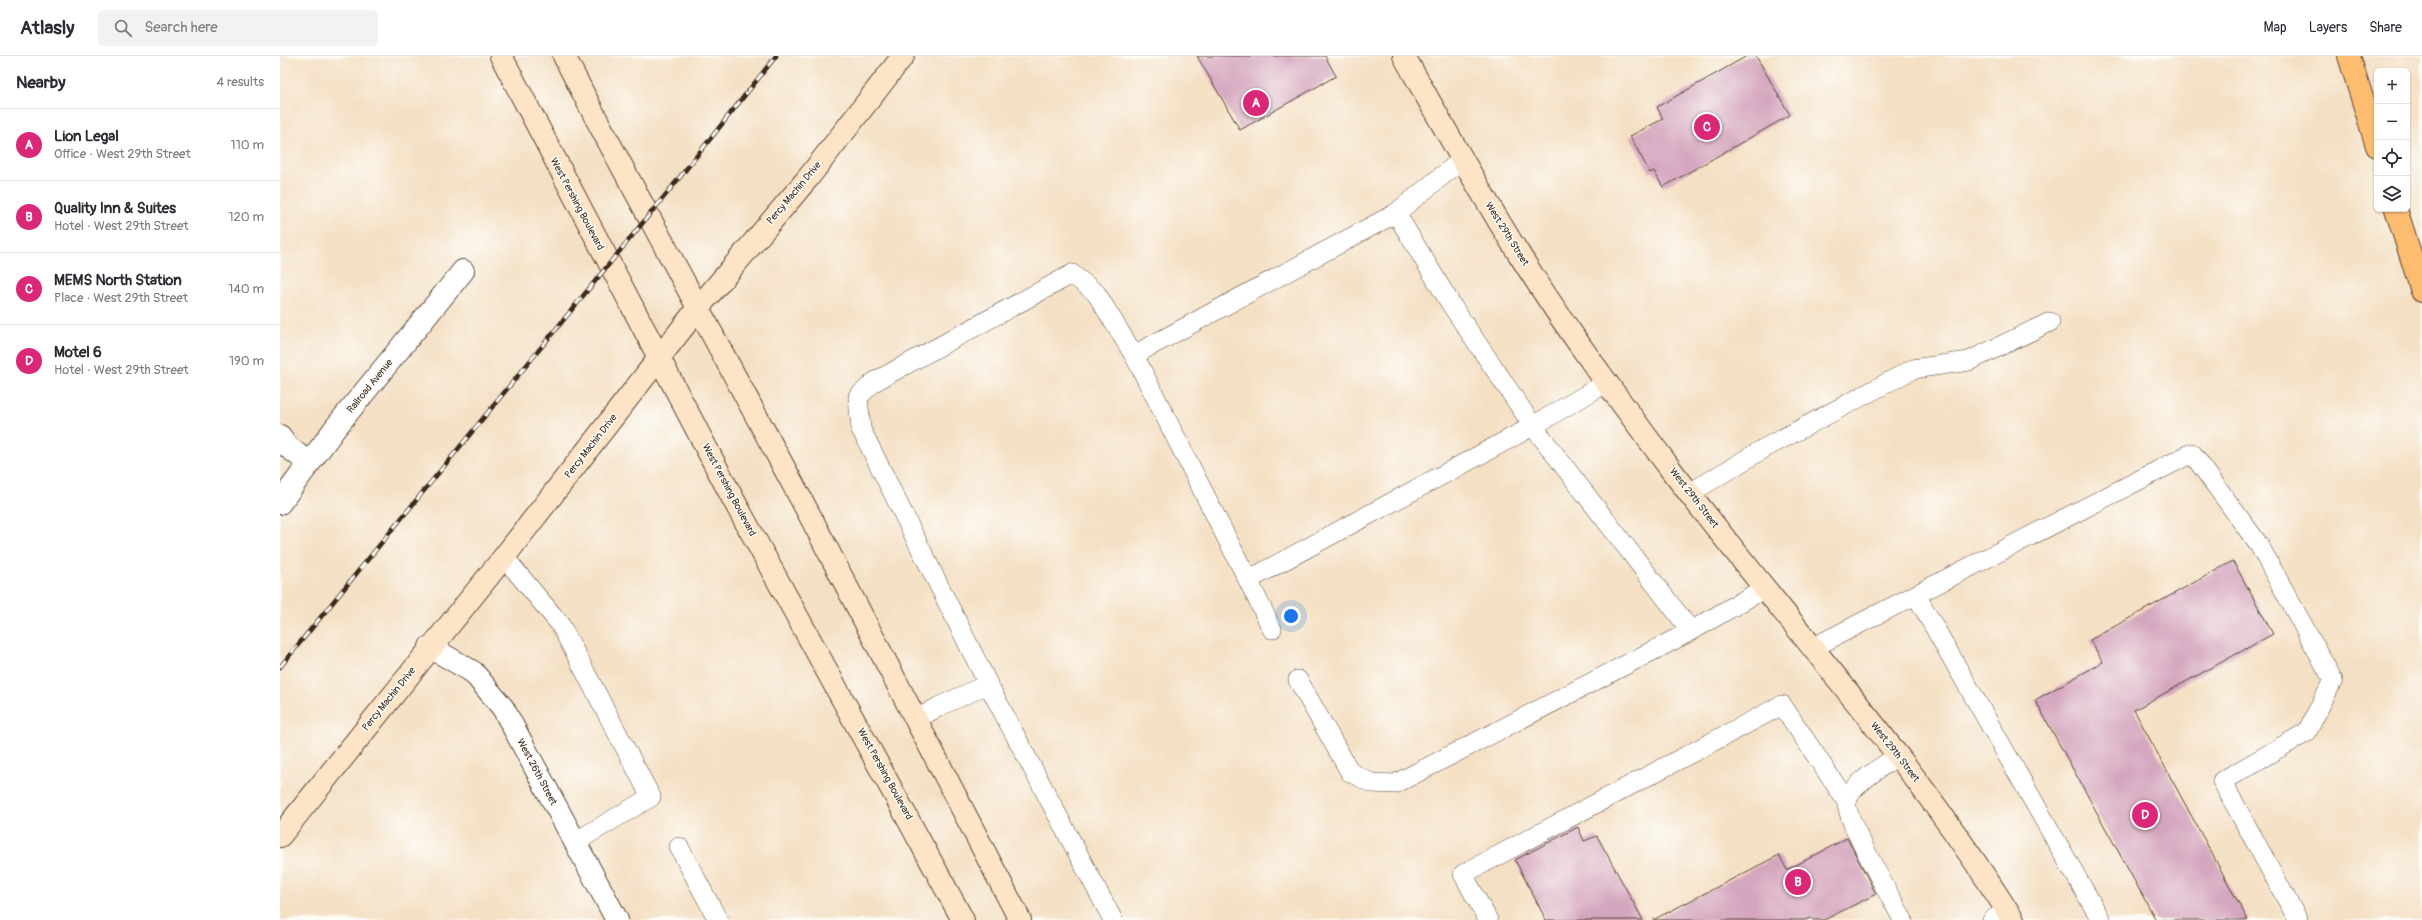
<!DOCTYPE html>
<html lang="en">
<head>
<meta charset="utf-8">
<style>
	:root { --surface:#fff; --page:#f2f2f3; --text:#2b2b33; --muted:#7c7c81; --line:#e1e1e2; --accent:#db2777 }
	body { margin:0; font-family:Pangolin,sans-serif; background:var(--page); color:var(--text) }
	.controls { position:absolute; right:12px; top:12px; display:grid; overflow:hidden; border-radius:6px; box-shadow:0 1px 3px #0004 }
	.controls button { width:36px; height:36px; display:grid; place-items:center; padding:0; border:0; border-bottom:1px solid var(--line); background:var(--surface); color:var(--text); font:20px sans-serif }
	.you { position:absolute; left:1011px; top:560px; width:14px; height:14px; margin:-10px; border:3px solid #fff; border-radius:50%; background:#1a73e8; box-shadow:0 0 0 6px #1a73e833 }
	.badge { display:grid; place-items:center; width:26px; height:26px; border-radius:50%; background:var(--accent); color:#fff; font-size:13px; font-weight:700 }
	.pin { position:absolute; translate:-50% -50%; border:2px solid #fff; box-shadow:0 1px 4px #0006 }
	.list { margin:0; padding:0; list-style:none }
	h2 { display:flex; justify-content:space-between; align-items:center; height:52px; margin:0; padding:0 16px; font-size:17px }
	h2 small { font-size:13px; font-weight:400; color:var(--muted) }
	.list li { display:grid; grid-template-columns:26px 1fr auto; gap:12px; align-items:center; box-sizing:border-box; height:72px; padding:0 16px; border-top:1px solid var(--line) }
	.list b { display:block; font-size:15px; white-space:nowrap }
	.list p { margin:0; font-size:13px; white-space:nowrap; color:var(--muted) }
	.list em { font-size:13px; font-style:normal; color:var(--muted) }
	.icon { flex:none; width:22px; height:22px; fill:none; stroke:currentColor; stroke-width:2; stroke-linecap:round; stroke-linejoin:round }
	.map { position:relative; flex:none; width:2142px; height:864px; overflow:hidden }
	header { display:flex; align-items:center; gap:24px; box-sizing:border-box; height:56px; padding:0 20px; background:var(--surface); border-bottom:1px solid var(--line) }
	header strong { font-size:19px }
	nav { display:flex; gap:22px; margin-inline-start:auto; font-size:14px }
	.search { width:280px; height:36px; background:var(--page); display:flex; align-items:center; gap:10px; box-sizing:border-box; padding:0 14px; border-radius:6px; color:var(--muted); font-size:15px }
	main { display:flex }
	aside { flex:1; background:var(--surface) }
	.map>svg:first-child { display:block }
	.building { fill:#d5a7bf }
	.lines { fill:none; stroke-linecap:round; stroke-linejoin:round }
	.lane-casing { stroke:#574537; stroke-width:20 }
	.street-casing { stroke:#574537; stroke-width:24 }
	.secondary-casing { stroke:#574537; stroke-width:24 }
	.highway-casing { stroke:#574537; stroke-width:24 }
	.lane { stroke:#fff; stroke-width:19 }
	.street { stroke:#fff; stroke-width:22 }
	.secondary { stroke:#fee4c6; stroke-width:22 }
	.highway { stroke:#fdbc70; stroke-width:22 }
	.rail-casing { stroke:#3b2a1e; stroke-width:4.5 }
	.rail { stroke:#fdfcf7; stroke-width:3; stroke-dasharray:9; stroke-linecap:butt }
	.labels { text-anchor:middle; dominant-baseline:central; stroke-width:3; stroke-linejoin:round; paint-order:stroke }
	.street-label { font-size:10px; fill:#3b2a1e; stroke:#fdfcf7 }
</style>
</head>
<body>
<header>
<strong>Atlasly</strong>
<div class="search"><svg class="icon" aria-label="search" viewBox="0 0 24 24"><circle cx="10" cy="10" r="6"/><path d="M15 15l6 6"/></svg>Search here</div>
<nav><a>Map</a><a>Layers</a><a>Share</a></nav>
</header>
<main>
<aside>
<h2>Nearby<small>4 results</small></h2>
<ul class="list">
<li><span class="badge">A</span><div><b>Lion Legal</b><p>Office · West 29th Street</p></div><em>110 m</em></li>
<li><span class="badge">B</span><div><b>Quality Inn &amp; Suites</b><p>Hotel · West 29th Street</p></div><em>120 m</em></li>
<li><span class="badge">C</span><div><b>MEMS North Station</b><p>Place · West 29th Street</p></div><em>140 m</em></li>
<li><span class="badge">D</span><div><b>Motel 6</b><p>Hotel · West 29th Street</p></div><em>190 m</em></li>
</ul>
</aside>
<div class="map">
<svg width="2142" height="864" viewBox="0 0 2142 864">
	<rect width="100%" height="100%" fill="#fdfcf7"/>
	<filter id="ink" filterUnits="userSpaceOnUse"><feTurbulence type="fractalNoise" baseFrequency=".025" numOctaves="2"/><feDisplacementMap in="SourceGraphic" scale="8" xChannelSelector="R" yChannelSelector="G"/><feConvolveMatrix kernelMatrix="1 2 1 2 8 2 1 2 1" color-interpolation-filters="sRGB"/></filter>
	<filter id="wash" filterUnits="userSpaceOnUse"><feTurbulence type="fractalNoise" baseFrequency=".012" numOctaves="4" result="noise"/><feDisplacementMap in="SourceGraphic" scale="16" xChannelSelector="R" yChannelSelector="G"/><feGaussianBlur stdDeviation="0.9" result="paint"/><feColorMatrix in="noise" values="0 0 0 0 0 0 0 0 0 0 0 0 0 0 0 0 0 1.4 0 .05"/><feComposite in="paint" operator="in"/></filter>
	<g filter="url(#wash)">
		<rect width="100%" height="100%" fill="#f4e0c4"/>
		<g id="blocks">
			<!-- building -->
			<g class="building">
				<path d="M917,0H1045L1056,20L960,74Z"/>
				<path d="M1467,0H1476L1510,59L1383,131L1374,115L1370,117L1350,80L1383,63L1377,51Z"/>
				<path d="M1953,505L1993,578L1854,654L1968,864H1876L1755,644L1823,606L1810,584Z"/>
				<path d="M1298,771L1304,785L1317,780L1363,864H1266L1235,804Z"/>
				<path d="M1567,782L1596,838L1544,864H1533L1531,862L1526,864H1373L1499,799L1507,814Z"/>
			</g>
		</g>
	</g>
	<g filter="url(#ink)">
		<use href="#blocks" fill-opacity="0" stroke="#574537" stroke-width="1"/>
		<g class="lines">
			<defs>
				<g id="lane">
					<path d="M854,299L968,524L1253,370L1172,250L1116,157"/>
					<path d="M1326,327L1253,370L1411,575L1485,532"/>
					<path d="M1410,437L1483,393L1633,313L1689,305L1770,266"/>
					<path d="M224,501L280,568L371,741L295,786"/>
					<path d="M968,524L992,573"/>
					<path d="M1636,539L1821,864"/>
					<path d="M1532,592L1912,397L1979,489L2053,624L2027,676L1942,725L2018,864"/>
					<path d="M1018,624L1070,716L1091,727L1115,728L1411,575"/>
					<path d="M708,628L833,864"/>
					<path d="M635,664L658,651L708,628L581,373L578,341L594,326L792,218L816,237L854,299L1116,157L1183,103"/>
					<path d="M1618,700C1603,710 1570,729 1567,746C1564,761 1613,845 1623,864"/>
					<path d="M399,791L438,864"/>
					<path d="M1208,864L1183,818L1502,649L1567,746"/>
					<path d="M1712,864L1727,855"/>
				</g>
				<g id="street">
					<path d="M0,380L8,391L29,407"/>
					<path d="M0,447L56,371L183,215"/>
					<path d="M150,591L193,616L223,652L337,864"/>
				</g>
				<g id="secondary">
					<path d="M221,0L452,441L683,864"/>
					<path d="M284,0L318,66L529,458L740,864"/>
					<path d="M1124,0C1161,66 1198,133 1239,198C1286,273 1339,344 1392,415C1506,564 1633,704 1733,864"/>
					<path d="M0,780L224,501L418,252L528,122L623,0"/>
				</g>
				<g id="highway">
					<path d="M2069,0L2097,90"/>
					<path d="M2116,153L2142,235"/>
				</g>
			</defs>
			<!-- lane casing -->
			<use href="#lane" class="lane-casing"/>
			<!-- street casing -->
			<use href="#street" class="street-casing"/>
			<!-- secondary casing -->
			<use href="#secondary" class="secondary-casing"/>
			<!-- highway casing -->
			<use href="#highway" class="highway-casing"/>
			<!-- lane -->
			<use href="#lane" class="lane"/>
			<!-- street -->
			<use href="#street" class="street"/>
			<!-- secondary -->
			<use href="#secondary" class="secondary"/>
			<!-- highway -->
			<use href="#highway" class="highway"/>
			<defs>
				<path id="rail" d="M0,611L392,131L496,0"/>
			</defs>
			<!-- rail casing -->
			<use href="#rail" class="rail-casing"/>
			<!-- rail -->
			<use href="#rail" class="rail"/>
		</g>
	</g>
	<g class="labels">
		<!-- street labels -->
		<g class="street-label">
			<text transform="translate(514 137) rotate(-50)">Percy Machin Drive</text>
			<text transform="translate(297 148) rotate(62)">West Pershing Boulevard</text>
			<text transform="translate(1227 178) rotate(58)">West 29th Street</text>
			<text transform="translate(90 330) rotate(-51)">Railroad Avenue</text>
			<text transform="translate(311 390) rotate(-52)">Percy Machin Drive</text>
			<text transform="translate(449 434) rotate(62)">West Pershing Boulevard</text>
			<text transform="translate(1414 442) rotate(52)">West 29th Street</text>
			<text transform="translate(109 643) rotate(-51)">Percy Machin Drive</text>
			<text transform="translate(1615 696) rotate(52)">West 29th Street</text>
			<text transform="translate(257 716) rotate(62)">West 26th Street</text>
			<text transform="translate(605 718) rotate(61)">West Pershing Boulevard</text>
		</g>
	</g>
</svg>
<div class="controls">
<button>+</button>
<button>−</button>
<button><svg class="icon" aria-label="locate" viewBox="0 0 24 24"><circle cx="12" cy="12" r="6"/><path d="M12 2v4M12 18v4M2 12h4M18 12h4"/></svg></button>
<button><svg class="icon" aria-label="layers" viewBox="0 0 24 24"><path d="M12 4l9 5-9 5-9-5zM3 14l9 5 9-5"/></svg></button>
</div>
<div class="you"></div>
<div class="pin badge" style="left:976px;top:47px">A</div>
<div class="pin badge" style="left:1518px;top:826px">B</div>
<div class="pin badge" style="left:1427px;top:71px">C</div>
<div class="pin badge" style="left:1865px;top:759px">D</div>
</div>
</main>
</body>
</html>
